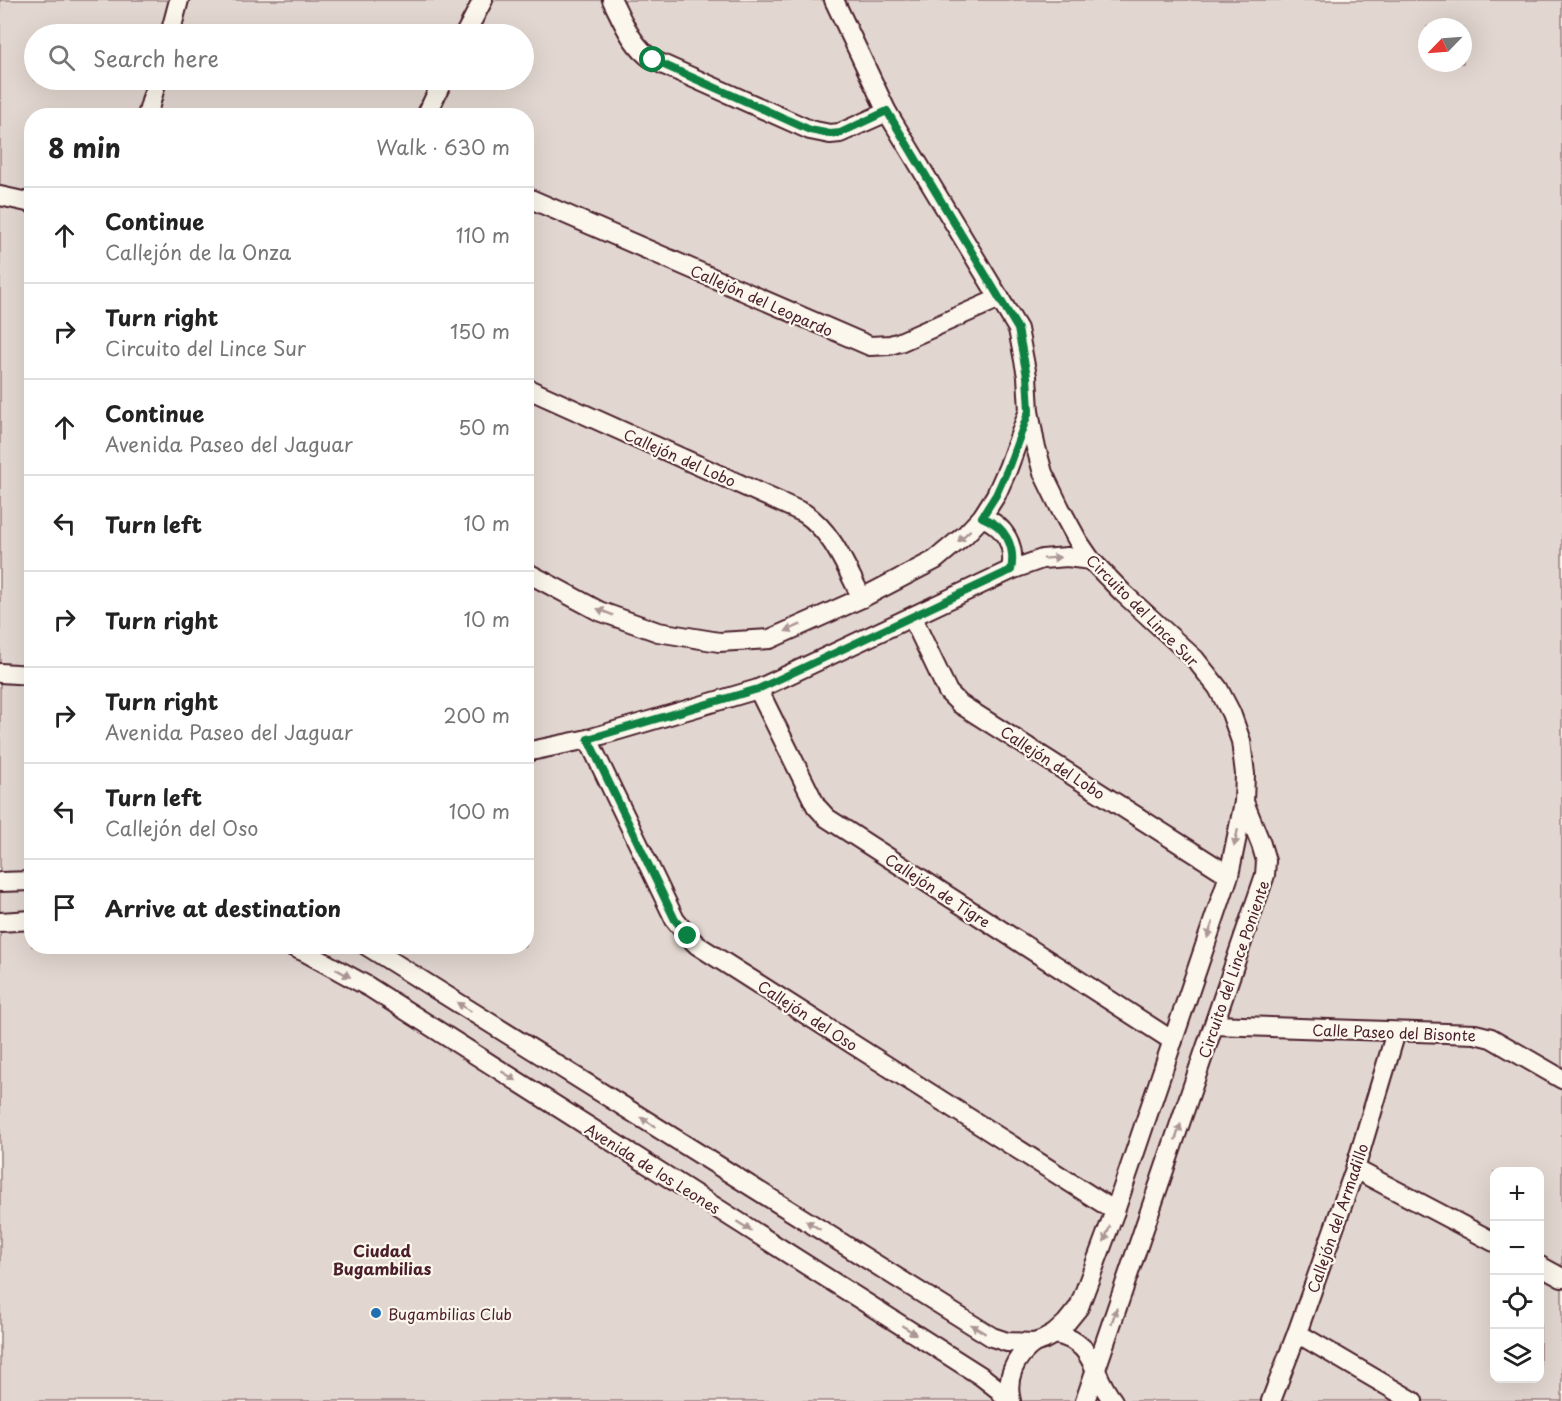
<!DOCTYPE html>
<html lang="en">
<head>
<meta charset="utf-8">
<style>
	:root { --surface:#fff; --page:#f2f2f2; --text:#222; --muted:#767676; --line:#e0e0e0 }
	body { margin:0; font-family:"Playpen Sans",sans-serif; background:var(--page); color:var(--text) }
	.controls { position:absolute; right:18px; bottom:18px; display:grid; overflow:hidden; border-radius:12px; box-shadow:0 6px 24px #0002 }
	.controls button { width:54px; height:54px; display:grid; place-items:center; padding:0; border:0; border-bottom:2px solid var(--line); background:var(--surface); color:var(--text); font:30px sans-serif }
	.compass { position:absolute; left:1418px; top:18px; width:54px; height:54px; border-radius:50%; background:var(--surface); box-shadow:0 6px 24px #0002; rotate:245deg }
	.stop { position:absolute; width:18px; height:18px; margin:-14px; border:4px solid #0b8043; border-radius:50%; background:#fff }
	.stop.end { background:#0b8043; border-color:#fff; box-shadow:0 2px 6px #0008 }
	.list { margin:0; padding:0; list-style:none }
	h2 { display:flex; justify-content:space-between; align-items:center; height:78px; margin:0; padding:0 24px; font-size:26px }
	h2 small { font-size:20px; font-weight:400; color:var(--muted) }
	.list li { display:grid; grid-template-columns:39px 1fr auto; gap:18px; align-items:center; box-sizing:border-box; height:96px; padding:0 24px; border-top:2px solid var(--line) }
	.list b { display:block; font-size:22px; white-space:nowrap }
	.list p { margin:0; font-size:20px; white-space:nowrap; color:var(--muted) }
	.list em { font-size:20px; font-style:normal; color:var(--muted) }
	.icon { flex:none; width:33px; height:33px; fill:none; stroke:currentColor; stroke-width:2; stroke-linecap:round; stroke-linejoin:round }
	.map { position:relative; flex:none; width:1562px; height:1401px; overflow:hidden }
	.search { position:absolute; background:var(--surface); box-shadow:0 6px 24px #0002; left:24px; top:24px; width:510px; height:66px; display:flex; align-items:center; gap:15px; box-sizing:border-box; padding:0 21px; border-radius:33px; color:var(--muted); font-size:22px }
	.panel { position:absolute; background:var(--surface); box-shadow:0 6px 24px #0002; left:24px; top:108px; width:510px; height:846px; border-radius:24px }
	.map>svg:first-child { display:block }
	.green { fill:#e2d7d0; stroke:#967b7e; stroke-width:1.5; fill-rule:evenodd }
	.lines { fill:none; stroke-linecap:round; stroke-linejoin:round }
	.street-casing { stroke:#4a1f2b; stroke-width:22 }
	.street { stroke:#fbf7ec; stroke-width:18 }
	.oneway { fill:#ab9695 }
	.route { stroke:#0b8043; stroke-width:8 }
	.poi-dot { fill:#1f6fb2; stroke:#fbf7ec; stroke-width:2 }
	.labels { text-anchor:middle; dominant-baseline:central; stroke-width:4.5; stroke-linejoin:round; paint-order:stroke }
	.street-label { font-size:15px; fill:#4a1f2b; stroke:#fbf7ec }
	.poi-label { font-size:15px; fill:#4a1f2b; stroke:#fbf7ec; text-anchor:start }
	.neighbourhood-label { font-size:16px; font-weight:bold; fill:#4a1f2b; stroke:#fbf7ec }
</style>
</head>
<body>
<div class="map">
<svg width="1562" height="1401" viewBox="0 0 1562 1401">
	<rect width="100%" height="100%" fill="#fbf7ec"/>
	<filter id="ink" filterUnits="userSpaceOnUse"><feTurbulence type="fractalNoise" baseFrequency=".0167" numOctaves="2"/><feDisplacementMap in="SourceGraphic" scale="12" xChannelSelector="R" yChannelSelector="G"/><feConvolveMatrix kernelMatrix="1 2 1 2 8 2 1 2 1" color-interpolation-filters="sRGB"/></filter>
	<g filter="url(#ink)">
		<!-- green -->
		<path class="green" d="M0,0H1562V1401H0ZM1427,27H1463V63H1427ZM34,34H524V80H34ZM32,116H526V946H32ZM1494,1172H1540V1378H1494Z"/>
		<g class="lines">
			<defs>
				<g id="street">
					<path d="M612,0C623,22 632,46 653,60L810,130L830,134L840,133L887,112"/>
					<path d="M170,34L179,0"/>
					<path d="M465,34L483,0"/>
					<path d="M147,116L157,80"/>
					<path d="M426,116L443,80"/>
					<path d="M0,196L32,203"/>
					<path d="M526,197L870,346L890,345L900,342L1000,298"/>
					<path d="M526,388L804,513C833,532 846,568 862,598"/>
					<path d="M982,517C1005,526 1016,546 1011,570"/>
					<path d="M526,572L599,611L658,632L719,642L770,639L862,598L935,560L965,535L982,517L996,495L1008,468L1028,413"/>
					<path d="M912,617L948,692L960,704L1229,875"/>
					<path d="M0,673L32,675"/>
					<path d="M758,689L816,806L827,818L1173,1041"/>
					<path d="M588,739L675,920L688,936L697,945L1115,1211"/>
					<path d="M526,752L588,739L758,689L1011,570L1042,559L1067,557L1091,560"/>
					<path d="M0,882L32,881"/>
					<path d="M0,922L32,920"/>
					<path d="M291,946L307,953L369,987L981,1376L999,1390L1008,1401"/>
					<path d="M367,946L992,1337L1007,1342L1034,1343L1043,1340L1054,1334L1066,1323L1079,1307L1115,1211L1229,875L1244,802L1245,774L1241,741L1231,713L1218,688L1195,659L1123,593L1091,560L1078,541L1060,508L1043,473L1035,444L1029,411L1027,376L1018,329L887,112L834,0"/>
					<path d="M1214,1025L1475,1034L1491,1038L1562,1079"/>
					<path d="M1355,1169L1494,1242"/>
					<path d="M1540,1266L1562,1278"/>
					<path d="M1297,1333L1413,1401"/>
					<path d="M1054,1334C1097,1342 1090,1373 1113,1401"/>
					<path d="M1011,1401C1005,1378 1015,1357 1034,1343"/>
					<path d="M1085,1401L1265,875L1266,861L1261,844L1244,802"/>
					<path d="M1271,1401L1297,1333L1355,1169L1396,1032"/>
				</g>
			</defs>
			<!-- street casing -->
			<use href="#street" class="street-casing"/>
			<!-- street -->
			<use href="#street" class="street"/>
		</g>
		<!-- one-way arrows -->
		<defs><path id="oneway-solid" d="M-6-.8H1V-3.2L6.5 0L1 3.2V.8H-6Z" transform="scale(1.5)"/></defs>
		<g class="oneway">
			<use href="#oneway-solid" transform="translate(964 536) rotate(137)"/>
			<use href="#oneway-solid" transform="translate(1052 558) rotate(-4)"/>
			<use href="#oneway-solid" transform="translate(605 612) rotate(-158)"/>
			<use href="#oneway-solid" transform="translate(793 628) rotate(156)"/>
			<use href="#oneway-solid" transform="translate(1236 838) rotate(102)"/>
			<use href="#oneway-solid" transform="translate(1210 930) rotate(109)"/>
			<use href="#oneway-solid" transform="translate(343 973) rotate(29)"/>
			<use href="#oneway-solid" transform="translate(464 1007) rotate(-148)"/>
			<use href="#oneway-solid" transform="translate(509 1076) rotate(32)"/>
			<use href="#oneway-solid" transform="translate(648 1122) rotate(-148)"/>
			<use href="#oneway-solid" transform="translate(1178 1132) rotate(-71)"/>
			<use href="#oneway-solid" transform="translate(813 1225) rotate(-148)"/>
			<use href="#oneway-solid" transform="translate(744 1226) rotate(32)"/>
			<use href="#oneway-solid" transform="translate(1107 1234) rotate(111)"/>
			<use href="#oneway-solid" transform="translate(1114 1316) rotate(-71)"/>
			<use href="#oneway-solid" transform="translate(978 1329) rotate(-148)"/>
			<use href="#oneway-solid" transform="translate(909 1330) rotate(32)"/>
		</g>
	</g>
	<g class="lines" filter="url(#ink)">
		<!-- route -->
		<path class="route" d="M653,60L810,130L830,134L840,133L887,111L1018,329L1027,376L1029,411L1008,468L996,495L982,517C1005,526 1016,546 1011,570L758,689L588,739L675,920L688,936"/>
	</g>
	<!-- markers -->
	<circle class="poi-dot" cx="376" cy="1313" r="6"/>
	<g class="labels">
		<!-- street labels -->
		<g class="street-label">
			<text transform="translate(762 300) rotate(24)">Callejón del Leopardo</text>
			<text transform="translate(680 457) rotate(24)">Callejón del Lobo</text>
			<text transform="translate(1143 610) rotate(45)">Circuito del Lince Sur</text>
			<text transform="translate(1053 762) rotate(33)">Callejón del Lobo</text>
			<text transform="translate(938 890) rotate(33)">Callejón de Tigre</text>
			<text transform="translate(1233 969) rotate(-71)">Circuito del Lince Poniente</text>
			<text transform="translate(808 1015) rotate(33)">Callejón del Oso</text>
			<text transform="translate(1394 1032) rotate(2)">Calle Paseo del Bisonte</text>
			<text transform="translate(653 1168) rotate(32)">Avenida de los Leones</text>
			<text transform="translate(1337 1218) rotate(-71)">Callejón del Armadillo</text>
		</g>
		<!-- poi labels -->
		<g class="poi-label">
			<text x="388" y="1313">Bugambilias Club</text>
		</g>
		<!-- neighbourhood labels -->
		<g class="neighbourhood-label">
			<text x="382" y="1250">Ciudad<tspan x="382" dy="18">Bugambilias</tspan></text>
		</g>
	</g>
</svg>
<div class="controls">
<button>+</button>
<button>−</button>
<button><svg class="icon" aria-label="locate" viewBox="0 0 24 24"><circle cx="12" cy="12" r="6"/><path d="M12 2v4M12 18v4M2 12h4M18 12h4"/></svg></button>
<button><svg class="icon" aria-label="layers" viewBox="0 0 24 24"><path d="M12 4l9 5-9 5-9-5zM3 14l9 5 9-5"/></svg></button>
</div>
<svg class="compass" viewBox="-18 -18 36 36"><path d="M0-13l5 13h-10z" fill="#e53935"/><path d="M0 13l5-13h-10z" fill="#767676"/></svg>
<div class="stop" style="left:653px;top:60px"></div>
<div class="stop end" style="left:688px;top:936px"></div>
<div class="search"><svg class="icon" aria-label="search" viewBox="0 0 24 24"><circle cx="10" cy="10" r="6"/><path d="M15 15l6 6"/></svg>Search here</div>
<section class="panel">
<h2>8 min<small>Walk · 630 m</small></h2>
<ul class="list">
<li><svg class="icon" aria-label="ahead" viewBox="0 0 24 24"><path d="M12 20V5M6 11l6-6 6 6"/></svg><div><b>Continue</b><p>Callejón de la Onza</p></div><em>110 m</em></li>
<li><svg class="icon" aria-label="right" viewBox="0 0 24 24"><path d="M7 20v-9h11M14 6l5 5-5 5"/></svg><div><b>Turn right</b><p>Circuito del Lince Sur</p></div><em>150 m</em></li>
<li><svg class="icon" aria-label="ahead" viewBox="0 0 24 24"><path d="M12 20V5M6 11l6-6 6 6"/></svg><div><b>Continue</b><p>Avenida Paseo del Jaguar</p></div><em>50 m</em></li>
<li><svg class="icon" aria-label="left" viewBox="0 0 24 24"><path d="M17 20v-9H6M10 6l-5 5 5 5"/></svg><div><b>Turn left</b></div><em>10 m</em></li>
<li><svg class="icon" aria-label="right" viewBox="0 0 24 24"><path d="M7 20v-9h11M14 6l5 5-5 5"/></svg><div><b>Turn right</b></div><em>10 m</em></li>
<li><svg class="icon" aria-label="right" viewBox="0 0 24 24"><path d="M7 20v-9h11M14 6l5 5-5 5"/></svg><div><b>Turn right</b><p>Avenida Paseo del Jaguar</p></div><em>200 m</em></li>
<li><svg class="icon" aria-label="left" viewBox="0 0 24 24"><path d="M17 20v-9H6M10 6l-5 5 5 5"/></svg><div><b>Turn left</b><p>Callejón del Oso</p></div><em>100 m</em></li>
<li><svg class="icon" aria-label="arrive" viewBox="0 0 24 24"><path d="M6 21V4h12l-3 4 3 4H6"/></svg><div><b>Arrive at destination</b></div></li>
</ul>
</section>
</div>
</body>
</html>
